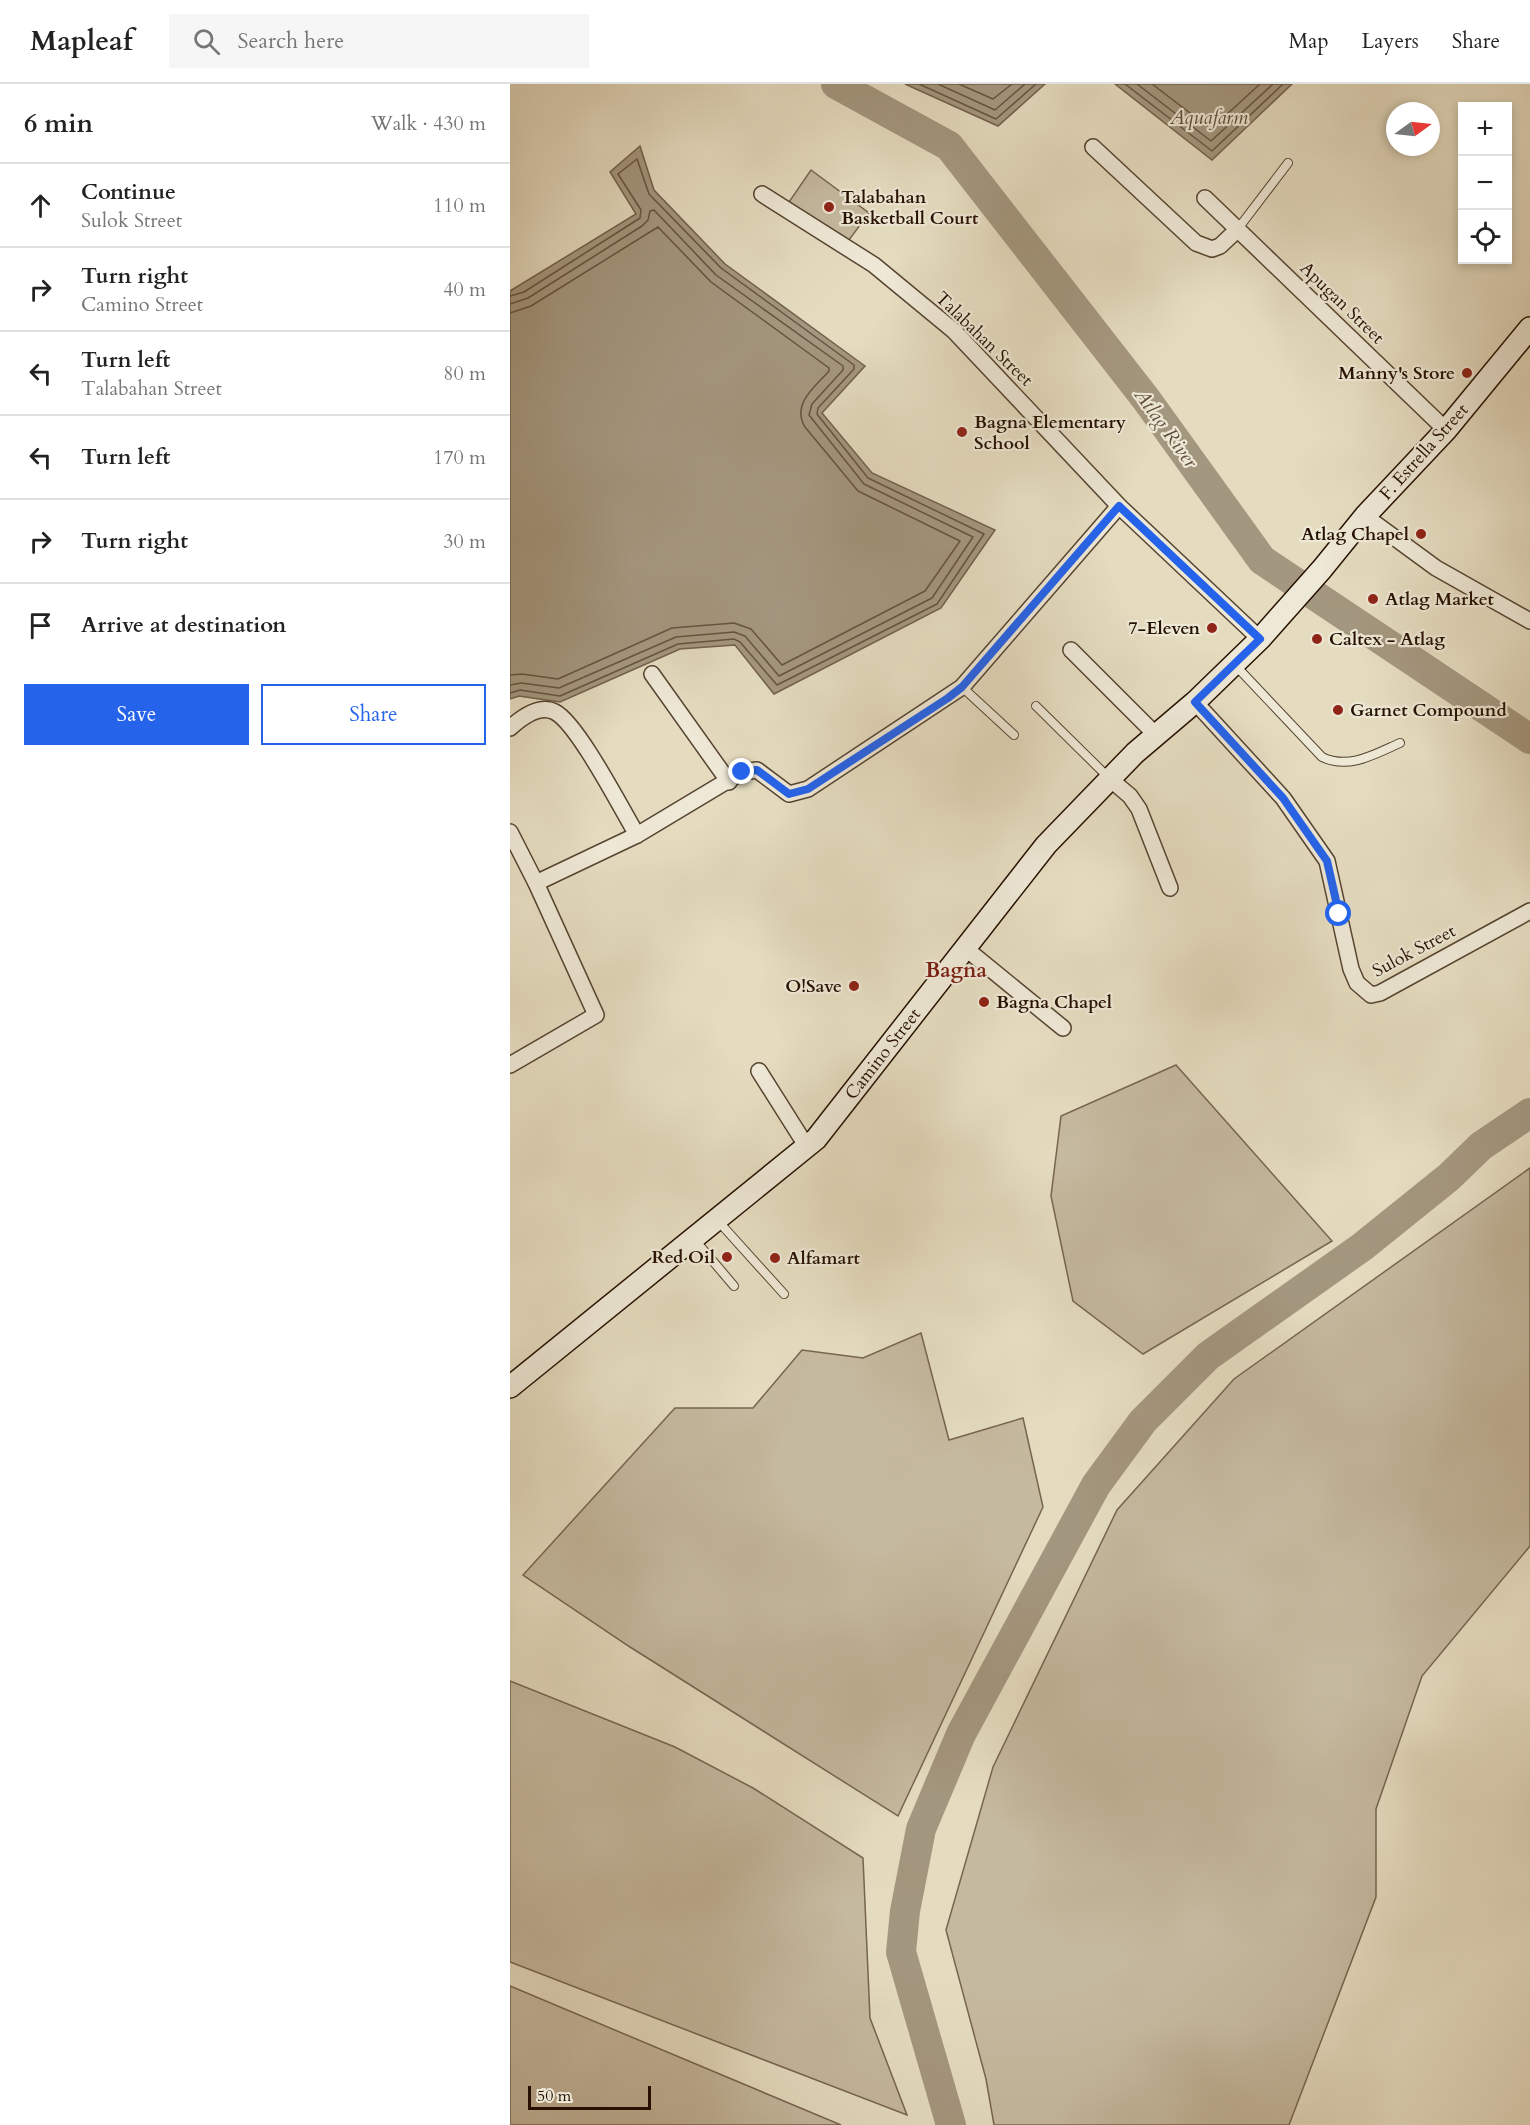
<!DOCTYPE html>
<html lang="en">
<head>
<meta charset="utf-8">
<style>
	:root { --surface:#fff; --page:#f6f6f6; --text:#222; --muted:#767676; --line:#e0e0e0; --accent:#2563eb }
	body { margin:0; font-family:Cardo,serif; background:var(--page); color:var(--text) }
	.controls { position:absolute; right:18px; top:18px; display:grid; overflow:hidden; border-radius:0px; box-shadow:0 3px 9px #0003 }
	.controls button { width:54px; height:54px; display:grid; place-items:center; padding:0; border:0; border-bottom:2px solid var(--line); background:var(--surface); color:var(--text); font:30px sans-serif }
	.compass { position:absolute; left:876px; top:18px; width:54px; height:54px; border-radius:50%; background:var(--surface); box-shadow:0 3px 9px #0003; rotate:75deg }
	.scale { position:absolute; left:18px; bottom:15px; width:123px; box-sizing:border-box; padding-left:6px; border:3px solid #261100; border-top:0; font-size:16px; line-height:21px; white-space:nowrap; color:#261100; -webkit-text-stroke:4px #eee8d6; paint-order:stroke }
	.stop { position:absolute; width:18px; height:18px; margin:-14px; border:4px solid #2563eb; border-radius:50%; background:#fff }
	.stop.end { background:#2563eb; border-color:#fff; box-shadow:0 2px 6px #0008 }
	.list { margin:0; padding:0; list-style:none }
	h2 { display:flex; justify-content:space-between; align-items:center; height:78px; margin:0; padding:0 24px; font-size:26px }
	h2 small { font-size:20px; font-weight:400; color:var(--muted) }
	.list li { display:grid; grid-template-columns:39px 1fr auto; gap:18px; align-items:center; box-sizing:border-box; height:84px; padding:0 24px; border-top:2px solid var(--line) }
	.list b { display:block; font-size:22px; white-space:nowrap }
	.list p { margin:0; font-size:20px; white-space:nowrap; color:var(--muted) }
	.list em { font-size:20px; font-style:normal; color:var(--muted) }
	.actions { display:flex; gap:12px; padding:18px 24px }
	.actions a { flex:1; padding:14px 0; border:2px solid var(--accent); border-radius:0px; text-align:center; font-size:21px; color:var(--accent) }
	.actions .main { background:var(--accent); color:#fff }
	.icon { flex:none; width:33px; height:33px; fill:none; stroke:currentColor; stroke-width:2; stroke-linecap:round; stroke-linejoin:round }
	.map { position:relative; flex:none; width:1020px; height:2041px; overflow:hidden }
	header { display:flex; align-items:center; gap:36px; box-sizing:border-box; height:84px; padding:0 30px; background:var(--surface); border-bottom:2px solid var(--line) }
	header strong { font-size:28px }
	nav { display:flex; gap:33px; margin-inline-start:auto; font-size:21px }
	.search { width:420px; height:54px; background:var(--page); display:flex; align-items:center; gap:15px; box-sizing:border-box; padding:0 21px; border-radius:0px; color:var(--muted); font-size:22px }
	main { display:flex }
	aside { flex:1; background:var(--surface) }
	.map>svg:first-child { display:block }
	.green { fill:#c5b99f; stroke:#766550; stroke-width:1.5 }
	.water { fill:#a4977f; stroke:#72614c; stroke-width:1.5 }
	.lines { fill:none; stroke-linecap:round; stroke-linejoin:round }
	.shore { stroke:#655440; stroke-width:1.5 }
	.river { stroke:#a4977f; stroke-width:30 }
	.service-casing { stroke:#564430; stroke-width:10 }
	.minor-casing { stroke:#564430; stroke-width:18 }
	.secondary-casing { stroke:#261100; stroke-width:24 }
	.service { stroke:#eee8d6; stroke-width:8 }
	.minor { stroke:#eee8d6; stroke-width:15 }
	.secondary { stroke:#eee8d6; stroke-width:21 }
	.route { stroke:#2563eb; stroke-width:8 }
	.poi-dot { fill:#8f2418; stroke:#eee8d6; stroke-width:2 }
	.labels { text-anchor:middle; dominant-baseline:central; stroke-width:4.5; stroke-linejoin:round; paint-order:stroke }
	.poi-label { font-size:18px; font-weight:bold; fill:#261100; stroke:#eee8d6; text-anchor:start }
	.street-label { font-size:18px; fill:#261100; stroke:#eee8d6 }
	.water-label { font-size:20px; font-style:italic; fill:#5f4d39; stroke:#eee8d6 }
	.quarter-label { font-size:21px; font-weight:bold; fill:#7a1f14; stroke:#eee8d6 }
</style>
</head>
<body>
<header>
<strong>Mapleaf</strong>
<div class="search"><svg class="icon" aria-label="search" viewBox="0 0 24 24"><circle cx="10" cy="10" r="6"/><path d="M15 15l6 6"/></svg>Search here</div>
<nav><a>Map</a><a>Layers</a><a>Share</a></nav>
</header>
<main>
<aside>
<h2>6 min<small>Walk · 430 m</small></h2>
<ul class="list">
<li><svg class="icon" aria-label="ahead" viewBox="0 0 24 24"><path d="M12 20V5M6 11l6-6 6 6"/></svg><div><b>Continue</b><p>Sulok Street</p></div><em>110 m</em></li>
<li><svg class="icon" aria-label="right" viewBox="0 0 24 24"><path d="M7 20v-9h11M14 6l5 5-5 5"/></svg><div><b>Turn right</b><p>Camino Street</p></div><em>40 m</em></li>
<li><svg class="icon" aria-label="left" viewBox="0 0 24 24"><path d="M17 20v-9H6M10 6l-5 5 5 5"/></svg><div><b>Turn left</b><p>Talabahan Street</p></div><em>80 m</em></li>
<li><svg class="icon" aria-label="left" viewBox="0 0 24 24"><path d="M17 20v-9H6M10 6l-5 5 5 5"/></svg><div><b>Turn left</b></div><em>170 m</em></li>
<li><svg class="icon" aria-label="right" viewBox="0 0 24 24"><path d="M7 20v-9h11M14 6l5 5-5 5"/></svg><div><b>Turn right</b></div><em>30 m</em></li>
<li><svg class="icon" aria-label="arrive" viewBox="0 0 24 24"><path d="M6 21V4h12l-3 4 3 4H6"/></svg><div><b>Arrive at destination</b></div></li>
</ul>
<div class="actions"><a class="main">Save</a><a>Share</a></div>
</aside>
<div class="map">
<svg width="1020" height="2041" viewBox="0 0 1020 2041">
	<rect width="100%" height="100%" fill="#e5dcc0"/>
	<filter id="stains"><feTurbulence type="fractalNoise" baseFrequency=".00333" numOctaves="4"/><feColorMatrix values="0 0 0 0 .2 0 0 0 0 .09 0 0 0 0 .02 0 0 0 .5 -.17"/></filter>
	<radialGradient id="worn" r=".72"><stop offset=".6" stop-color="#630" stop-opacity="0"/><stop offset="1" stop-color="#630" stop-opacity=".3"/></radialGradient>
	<!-- green -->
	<g class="green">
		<path d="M301,86L359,129L336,160L279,118Z"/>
		<path d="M666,981L822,1157L633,1270L563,1217L541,1112L551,1032Z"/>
		<path d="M1020,1084V1462L912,1592L866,1725V1813L779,2041H484L476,1995L436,1846L483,1683L607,1426L724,1295Z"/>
		<path d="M411,1249L439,1356L513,1334L533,1423L388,1732L120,1563L13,1491L165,1324H243L292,1266L353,1274Z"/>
		<path d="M0,1597L165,1663L243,1704L353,1774L360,1934L397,2031L0,1878Z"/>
		<path d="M0,1902L331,2041H0Z"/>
	</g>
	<!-- water -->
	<g class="water">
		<path d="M395,0H535L488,42Z"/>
		<path d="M605,0H782L702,76Z"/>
		<path d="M130,62L144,106L215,180L355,282L312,329L362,389L485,446L431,524L264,610L225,561L170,565L50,618L9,612L0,615V207L126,130L100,88Z"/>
	</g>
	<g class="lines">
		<!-- shore -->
		<g class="shore">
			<path d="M409,0L486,35L526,0"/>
			<path d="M428,0L485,26L515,0"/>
			<path d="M449,0L483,15L502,0"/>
			<path d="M615,0L702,67L773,0"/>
			<path d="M627,0L701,57L763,0"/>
			<path d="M642,0L701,45L750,0"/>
			<path d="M0,212L14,208L130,134L131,126L108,90L127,75L139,110L211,184L344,281V285L308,324L307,330L358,394L474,450L427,520L267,601L230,558L224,555L168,560L50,612L10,606L0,609"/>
			<path d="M0,220L18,214L132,142L138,136L140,127L144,126L206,191L333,282V286L302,320L299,331L354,400L463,453L422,514L269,592L235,552L224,548L166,553L49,604L11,599L0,601"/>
			<path d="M0,229L21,222L148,143L201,198L319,284V287C305,303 281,320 295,343L348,407L450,457L415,507L272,581L241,545L224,539L162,544L48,595L12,590L0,591"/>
		</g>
		<!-- river -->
		<g class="river">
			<path d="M326,0L439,62L636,315L752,476L1020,655"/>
			<path d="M441,2041L391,1868L395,1827L411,1745L451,1650L586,1401L633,1337L698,1272L852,1163L939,1093L971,1062L1020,1029"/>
		</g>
		<defs>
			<g id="service">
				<path d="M727,146L778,79"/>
				<path d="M726,582L812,673C839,686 865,670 890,659"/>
				<path d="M452,603L504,651"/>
				<path d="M526,622L598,693"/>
				<path d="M209,1138L274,1210"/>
				<path d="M185,1156L224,1202"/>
			</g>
			<g id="minor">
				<path d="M583,63L686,159L702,165L710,162L727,146"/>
				<path d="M252,110L364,181L444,247L609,422L750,555"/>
				<path d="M695,114L936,346"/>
				<path d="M855,432L926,484L1020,537"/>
				<path d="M561,566L646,651"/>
				<path d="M142,590L219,698"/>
				<path d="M685,618L773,714L817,777L841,885L847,899L861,911L870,909L1020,827"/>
				<path d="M0,644C11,634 30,620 45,628C68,640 112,726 127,751"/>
				<path d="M600,695L620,712L629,725L660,804"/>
				<path d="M0,748L26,799"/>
				<path d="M455,864L553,944"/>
				<path d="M0,981L86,931L26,799L127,751L232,688L247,686L279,710L298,705L452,603L609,422"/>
				<path d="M249,987L297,1063"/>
			</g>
			<path id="secondary" d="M0,1303L306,1055L536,761L625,669L685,618L750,555L812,485L855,432L936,346L1020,244"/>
		</defs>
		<!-- service casing -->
		<use href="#service" class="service-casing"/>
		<!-- minor casing -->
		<use href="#minor" class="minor-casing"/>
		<!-- secondary casing -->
		<use href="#secondary" class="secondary-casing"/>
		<!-- service -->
		<use href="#service" class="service"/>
		<!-- minor -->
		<use href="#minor" class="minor"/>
		<!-- secondary -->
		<use href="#secondary" class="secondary"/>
	</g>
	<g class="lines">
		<!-- route -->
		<path class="route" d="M232,688L247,686L279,710L298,705L438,614L452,603L609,422L750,555L685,618L773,714L817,777L829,830"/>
	</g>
	<!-- markers -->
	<g class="poi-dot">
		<circle cx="319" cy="123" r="6"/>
		<circle cx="957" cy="289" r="6"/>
		<circle cx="452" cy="348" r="6"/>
		<circle cx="911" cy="450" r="6"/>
		<circle cx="863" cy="515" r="6"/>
		<circle cx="702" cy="544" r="6"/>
		<circle cx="807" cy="555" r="6"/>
		<circle cx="828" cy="626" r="6"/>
		<circle cx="344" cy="902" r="6"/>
		<circle cx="474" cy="918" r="6"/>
		<circle cx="217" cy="1173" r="6"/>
		<circle cx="265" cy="1174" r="6"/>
	</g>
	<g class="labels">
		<!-- poi labels -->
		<g class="poi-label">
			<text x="331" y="113">Talabahan<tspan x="331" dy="21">Basketball Court</tspan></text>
			<text x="945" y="289" text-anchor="end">Manny's Store</text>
			<text x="464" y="338">Bagna Elementary<tspan x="464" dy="21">School</tspan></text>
			<text x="899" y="450" text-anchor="end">Atlag Chapel</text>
			<text x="875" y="515">Atlag Market</text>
			<text x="690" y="544" text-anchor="end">7-Eleven</text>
			<text x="819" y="555">Caltex - Atlag</text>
			<text x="840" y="626">Garnet Compound</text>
			<text x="332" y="902" text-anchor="end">O!Save</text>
			<text x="486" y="918">Bagna Chapel</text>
			<text x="205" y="1173" text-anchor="end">Red Oil</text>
			<text x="277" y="1174">Alfamart</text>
		</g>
		<!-- street labels -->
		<g class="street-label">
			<text transform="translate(832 219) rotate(44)">Apugan Street</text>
			<text transform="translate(474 255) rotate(44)">Talabahan Street</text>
			<text transform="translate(914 368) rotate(-48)">F. Estrella Street</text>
			<text transform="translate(904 867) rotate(-28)">Sulok Street</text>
			<text transform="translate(373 970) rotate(-52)">Camino Street</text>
		</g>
		<!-- water labels -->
		<g class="water-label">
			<text x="699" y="33">Aquafarm</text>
			<text transform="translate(656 344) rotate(54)">Atlag River</text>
		</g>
		<!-- quarter labels -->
		<g class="quarter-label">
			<text x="446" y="886">Bagna</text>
		</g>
	</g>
	<rect width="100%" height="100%" filter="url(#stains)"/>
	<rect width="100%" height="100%" fill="url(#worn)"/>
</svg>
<div class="controls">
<button>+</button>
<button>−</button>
<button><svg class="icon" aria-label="locate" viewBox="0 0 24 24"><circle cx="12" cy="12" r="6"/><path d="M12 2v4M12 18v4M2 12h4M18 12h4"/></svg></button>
</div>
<svg class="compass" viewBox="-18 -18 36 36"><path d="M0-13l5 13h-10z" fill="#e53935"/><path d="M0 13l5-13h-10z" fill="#767676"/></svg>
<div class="scale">50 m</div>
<div class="stop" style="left:829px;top:830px"></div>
<div class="stop end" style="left:232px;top:688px"></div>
</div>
</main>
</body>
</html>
